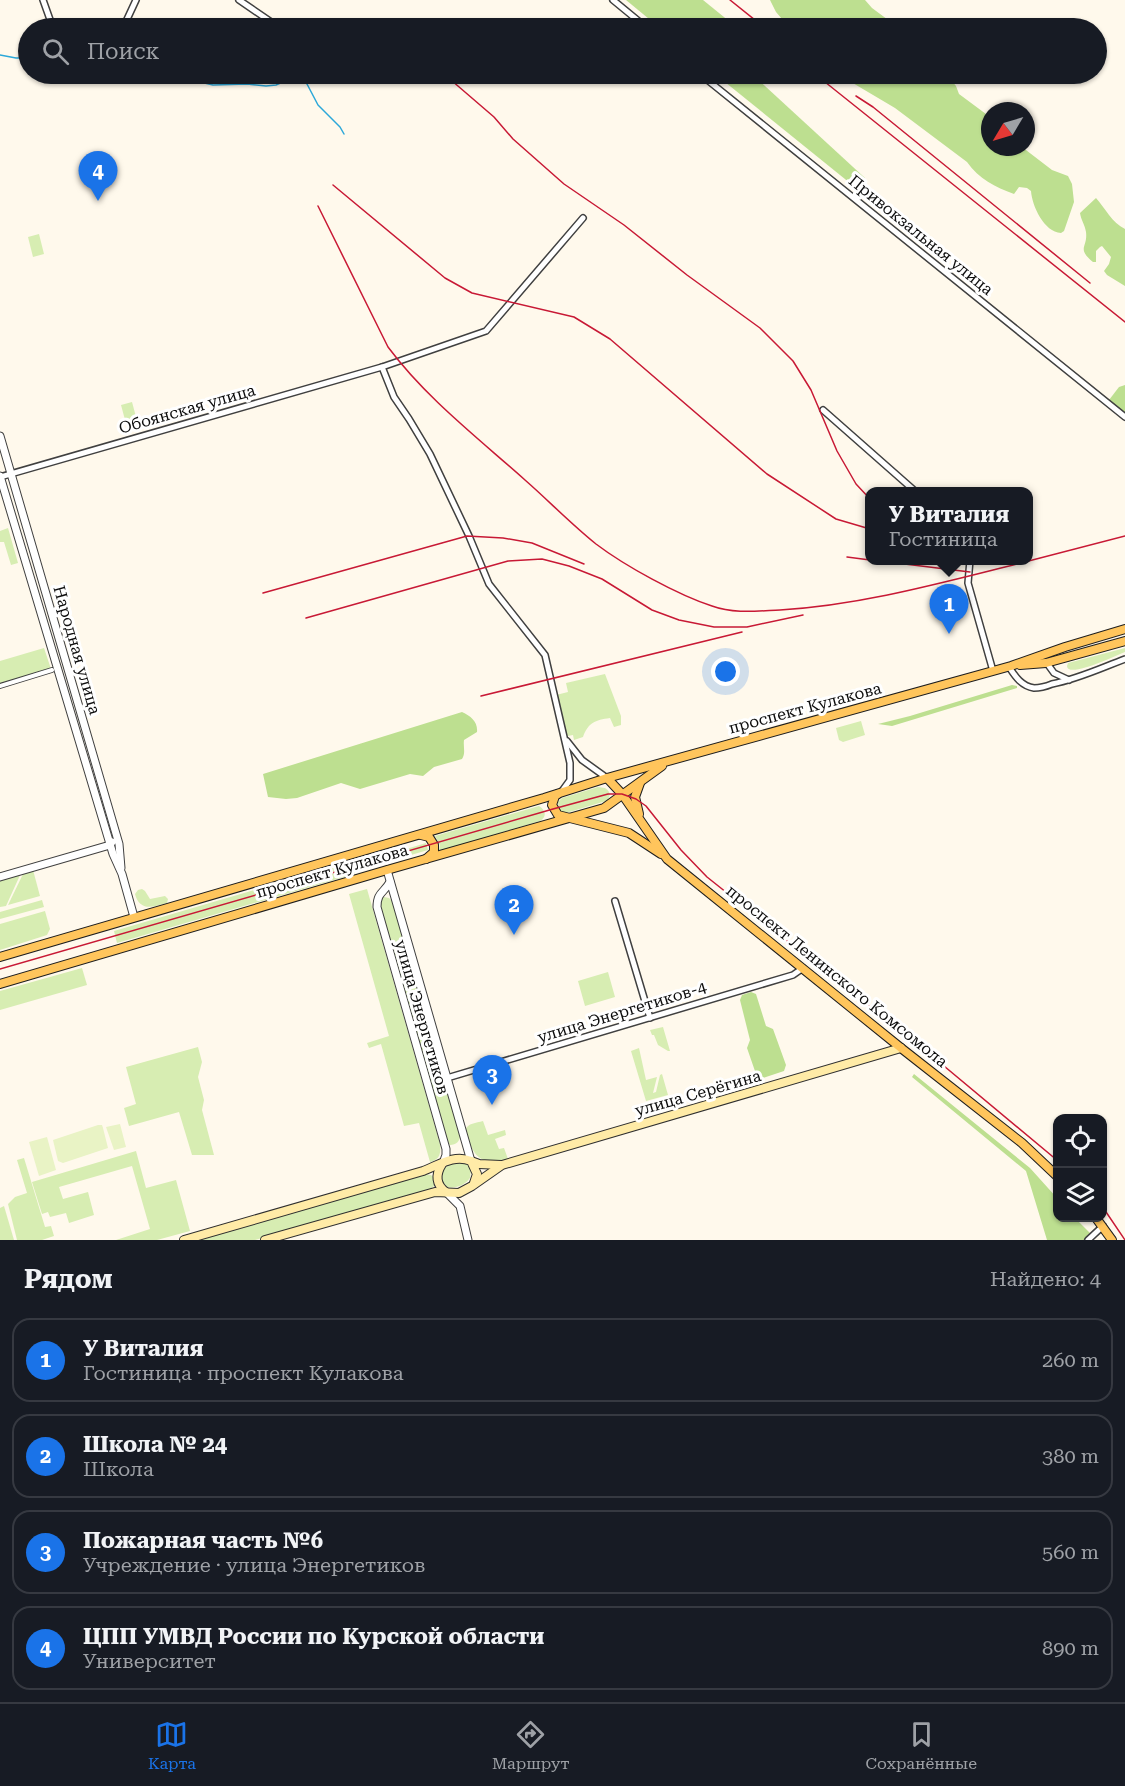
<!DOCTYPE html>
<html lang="ru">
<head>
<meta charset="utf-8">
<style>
	:root { --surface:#171b24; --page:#20242c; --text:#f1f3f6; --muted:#9ea1a6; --line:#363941; --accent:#1a73e8 }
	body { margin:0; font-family:"Roboto Serif",serif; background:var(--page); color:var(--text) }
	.controls { position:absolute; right:18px; bottom:18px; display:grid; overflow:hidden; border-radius:12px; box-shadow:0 2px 4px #0004 }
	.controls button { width:54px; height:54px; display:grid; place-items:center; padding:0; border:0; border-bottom:2px solid var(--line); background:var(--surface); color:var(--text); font:30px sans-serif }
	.compass { position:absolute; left:981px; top:102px; width:54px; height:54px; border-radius:50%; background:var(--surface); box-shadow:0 2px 4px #0004; rotate:232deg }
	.you { position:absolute; left:726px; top:672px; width:21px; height:21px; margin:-15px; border:4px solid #fff; border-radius:50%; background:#1a73e8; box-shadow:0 0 0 9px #1a73e833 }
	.badge { display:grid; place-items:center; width:39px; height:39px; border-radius:50%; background:var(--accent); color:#fff; font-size:20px; font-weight:700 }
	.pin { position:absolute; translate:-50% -50px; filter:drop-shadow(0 2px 3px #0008) }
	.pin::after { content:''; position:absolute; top:32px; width:21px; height:18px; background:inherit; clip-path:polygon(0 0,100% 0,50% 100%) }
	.popup { position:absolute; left:865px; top:487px; width:168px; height:78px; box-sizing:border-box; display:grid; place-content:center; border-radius:12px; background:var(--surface); filter:drop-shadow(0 2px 4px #0005); font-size:20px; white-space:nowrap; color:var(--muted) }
	.popup b { font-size:22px; color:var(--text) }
	.popup::after { content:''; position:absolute; left:50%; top:100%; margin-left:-12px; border:12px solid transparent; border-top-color:var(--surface) }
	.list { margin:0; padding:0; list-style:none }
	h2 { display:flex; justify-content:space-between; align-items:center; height:78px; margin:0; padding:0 24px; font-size:26px }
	h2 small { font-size:20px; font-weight:400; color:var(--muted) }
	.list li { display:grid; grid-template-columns:39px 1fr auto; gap:18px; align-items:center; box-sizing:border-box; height:84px; margin:0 12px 12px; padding:0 12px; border:2px solid var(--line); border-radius:18px }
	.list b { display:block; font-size:22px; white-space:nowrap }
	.list p { margin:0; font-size:20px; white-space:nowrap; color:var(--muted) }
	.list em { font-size:20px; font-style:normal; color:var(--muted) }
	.icon { flex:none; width:33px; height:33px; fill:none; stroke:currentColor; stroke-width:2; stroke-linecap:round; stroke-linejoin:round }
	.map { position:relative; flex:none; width:1125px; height:1240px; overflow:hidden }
	.search { position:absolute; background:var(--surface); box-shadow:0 2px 4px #0004; left:18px; right:18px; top:18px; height:66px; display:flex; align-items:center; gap:15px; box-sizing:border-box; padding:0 21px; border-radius:33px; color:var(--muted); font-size:22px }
	.sheet { height:462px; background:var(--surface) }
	nav { display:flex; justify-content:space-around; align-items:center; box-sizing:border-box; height:84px; border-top:2px solid var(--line); background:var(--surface); font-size:16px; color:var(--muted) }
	nav a { display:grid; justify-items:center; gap:3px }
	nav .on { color:var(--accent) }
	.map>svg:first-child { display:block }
	.green { fill:#d7edb2 }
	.forest { fill:#bddf90 }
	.pitch { fill:#e9f3c5 }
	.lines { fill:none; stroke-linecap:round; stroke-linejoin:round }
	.stream { stroke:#2ca8d9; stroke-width:1.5 }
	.pedestrian-casing { stroke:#404040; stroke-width:6 }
	.minor-casing { stroke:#404040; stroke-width:8 }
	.tertiary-casing { stroke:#404040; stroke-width:9 }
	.secondary-casing { stroke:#2f2f2f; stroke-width:10 }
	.primary-casing { stroke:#1e1e1e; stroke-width:10 }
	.pedestrian { stroke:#fff; stroke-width:4 }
	.minor { stroke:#fff; stroke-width:5 }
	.tertiary { stroke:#fff; stroke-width:7 }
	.secondary { stroke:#ffeba7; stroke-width:8 }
	.primary { stroke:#ffc55c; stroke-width:8 }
	.tram { stroke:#c81935; stroke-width:1.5 }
	.rail { stroke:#c81935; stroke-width:1.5 }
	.labels { text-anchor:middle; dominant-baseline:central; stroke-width:6; stroke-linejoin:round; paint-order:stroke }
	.street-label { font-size:16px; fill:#0d0d0d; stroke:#fff }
</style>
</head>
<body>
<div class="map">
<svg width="1125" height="1240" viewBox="0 0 1125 1240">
	<rect width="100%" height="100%" fill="#fff9ec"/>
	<!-- green -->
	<g class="green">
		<path d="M39,234L44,254L33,257L28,237Z"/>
		<path d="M132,402L139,428L128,431L121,405Z"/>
		<path d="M8,528L18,563L11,565L4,542H0V531Z"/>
		<path d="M44,648L51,669L0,684V661Z"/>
		<path d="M1125,648V652C1115,656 1077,674 1069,669C1068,669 1067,667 1067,666L1068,663Z"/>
		<path d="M605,674L621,716V725L614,727L610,718C595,720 588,723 583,737L574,740L573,735L568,736L565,732L556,695L568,692L566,683Z"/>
		<path d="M861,721L865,735L843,742L839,740L836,728Z"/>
		<path d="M598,787L605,788C611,792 611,796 606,801L566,813L559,810L558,802L562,798Z"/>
		<path d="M539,806C546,810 547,817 540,821L439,851L440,845L435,836Z"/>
		<path d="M426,843L428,850L363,869L351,875L117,943L114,931L347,863H360Z"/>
		<path d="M33,870L40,896L8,905L24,872Z"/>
		<path d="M21,873L6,906L0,907V879Z"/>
		<path d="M142,889L145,891L150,899L165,896L168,899L167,903C153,907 140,912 135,894L138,890Z"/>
		<path d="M367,889L440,1144C441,1153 440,1160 430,1162L419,1123L404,1126L381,1044L369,1048L367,1043L389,1036L349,894Z"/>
		<path d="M384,897L389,898L393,902L424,1010L423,1015L419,1019L412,1016L379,906L381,898Z"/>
		<path d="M42,900L44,907L0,919V912Z"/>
		<path d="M45,911L50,929L47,935L0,950V924Z"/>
		<path d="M82,968L87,985L0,1010V991Z"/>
		<path d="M608,972L615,997L585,1006L578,981Z"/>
		<path d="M421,1024L426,1025L429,1029L460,1136C460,1141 456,1145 450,1145L447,1141L415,1030Z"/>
		<path d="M663,1027L670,1051H668L658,1045L654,1035H652L650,1030Z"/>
		<path d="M198,1047L202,1062L198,1077L204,1100L202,1110L214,1155H192L179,1112L129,1126L124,1108L136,1104L126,1067Z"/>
		<path d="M639,1048L646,1080L657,1077L653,1093L656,1092L660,1075L662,1074L668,1095L646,1101L631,1051Z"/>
		<path d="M483,1121L488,1135L505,1130L506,1135L495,1139L499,1149L504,1148L508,1159C480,1168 472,1154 465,1130C468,1123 476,1123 483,1121Z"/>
		<path d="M136,1151L146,1188L176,1180L190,1231L157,1240H116L150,1229L132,1166L59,1187L63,1199L88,1192L94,1215L69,1223L66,1213L50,1217L48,1212L42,1214L32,1182Z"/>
		<path d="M24,1158L45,1227L51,1226L54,1236L42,1240H17L8,1204L15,1197L27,1193L17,1160Z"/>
		<path d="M457,1162L467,1164L471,1169L470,1178C465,1185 456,1189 447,1187C434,1174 444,1166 457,1162Z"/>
		<path d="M425,1174L431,1175L435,1179L434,1186L429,1190L255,1240H198Z"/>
		<path d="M4,1206L14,1240H0V1208Z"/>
	</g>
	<!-- forest -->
	<g class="forest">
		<path d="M626,0H703L735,26L734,28H660Z"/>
		<path d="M770,0H865L872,8L899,28H797L782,19L776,12Z"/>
		<path d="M715,74H752L865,178L861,192Z"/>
		<path d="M841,74H946L956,86L959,94L990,117V147H1022L1052,170L1068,176L1072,184L1074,202L1064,231L1061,233C1044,232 1032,206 1031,191L1027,188L1019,187L1014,194C995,187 979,179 967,162L895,108L846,79Z"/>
		<path d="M1096,198C1105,208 1112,223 1125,229V286L1107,275L1104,271L1109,264L1111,257L1102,246L1100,247L1096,251V262H1093C1076,248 1088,248 1086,232C1085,225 1081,220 1080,213Z"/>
		<path d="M1125,385V413L1109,400L1119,387Z"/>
		<path d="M1012,685L1017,686V688L892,726L878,724L910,716Z"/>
		<path d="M462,712C471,716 478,722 477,732L464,740C463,747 466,753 462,759L434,767L423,776L410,774L360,789L341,783L297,798L286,799L268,797L263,774Z"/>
		<path d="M751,992L756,994L766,1026L773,1029L786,1065L784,1071L763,1078L756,1074L747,1048L750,1040L740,1000L742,995Z"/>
		<path d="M914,1074L1030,1168L1057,1198L1058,1218H1075L1090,1233L1084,1240H1047L1026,1171L912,1077Z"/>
	</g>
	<!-- pitch -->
	<g class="pitch">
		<path d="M120,1124L126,1147L114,1150L106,1127Z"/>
		<path d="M98,1125H102L103,1128L108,1148L63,1163L58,1161L53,1140Z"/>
		<path d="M47,1137L56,1170L39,1176L29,1142Z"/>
	</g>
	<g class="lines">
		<!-- stream -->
		<g class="stream">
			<path d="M0,55L16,58H28"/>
			<path d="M150,74L171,79L183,78L213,85L247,84L266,86L276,85L294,77L300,78L307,84L318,105L340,127L344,134"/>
		</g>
		<defs>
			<path id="pedestrian" d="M0,686L52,670"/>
			<g id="minor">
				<path d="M43,0L53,28"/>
				<path d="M239,0L280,28"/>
				<path d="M613,0L647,28"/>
				<path d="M123,28L136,0"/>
				<path d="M225,74L260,79"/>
				<path d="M700,74L1125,417"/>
				<path d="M382,367L394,397L409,419L430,454L469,536L489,584L545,655L570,763V780L562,791"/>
				<path d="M823,410L916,492"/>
				<path d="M0,477L382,367L486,331L583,218"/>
				<path d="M970,560L968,583L993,671"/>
				<path d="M1046,662L1054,673L1069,680"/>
				<path d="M1009,667C1015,676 1021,686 1034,688C1040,688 1047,686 1052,684C1078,679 1101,668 1125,659"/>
				<path d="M567,741L582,760L607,778"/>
				<path d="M615,901L650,1018"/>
				<path d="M447,1078L793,975L803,968"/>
				<path d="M1088,1240L1103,1226"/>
			</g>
			<g id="tertiary">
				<path d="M0,436L119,844L121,868"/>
				<path d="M0,476L113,854L122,874L134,917"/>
				<path d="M387,870L471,1161"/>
				<path d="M0,877L110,845L112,842"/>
				<path d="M390,882C384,893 377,892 377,907L446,1149V1155L443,1163"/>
				<path d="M448,1194L460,1206L468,1240"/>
			</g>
			<g id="secondary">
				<path d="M471,1161L479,1164L501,1165"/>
				<path d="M442,1164C435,1175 436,1185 446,1192"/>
				<path d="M184,1240L423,1171C439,1165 454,1154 471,1161L477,1174L474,1183"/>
				<path d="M265,1240L435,1192L459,1193L472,1186L502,1165L901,1048"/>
			</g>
			<g id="primary">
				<path d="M1020,665L1046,663L1125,641"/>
				<path d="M607,778L622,794L667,859L901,1048L1022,1143L1058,1177"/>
				<path d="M558,794L555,796L552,805L558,815L629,833L661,854"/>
				<path d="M639,814L635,797L640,783"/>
				<path d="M421,835L429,837L434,845V852L426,859"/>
				<path d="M0,957L544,798L607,778L1011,666L1065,647L1125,629"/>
				<path d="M0,984L387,870L604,808L662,766"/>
				<path d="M1096,1218L1112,1240"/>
			</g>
		</defs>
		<!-- pedestrian casing -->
		<use href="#pedestrian" class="pedestrian-casing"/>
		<!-- minor casing -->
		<use href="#minor" class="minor-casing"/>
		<!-- tertiary casing -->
		<use href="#tertiary" class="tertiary-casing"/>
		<!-- secondary casing -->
		<use href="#secondary" class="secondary-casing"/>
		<!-- primary casing -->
		<use href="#primary" class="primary-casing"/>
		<!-- pedestrian -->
		<use href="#pedestrian" class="pedestrian"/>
		<!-- minor -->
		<use href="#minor" class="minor"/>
		<!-- tertiary -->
		<use href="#tertiary" class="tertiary"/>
		<!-- secondary -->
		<use href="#secondary" class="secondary"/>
		<!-- primary -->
		<use href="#primary" class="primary"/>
		<!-- tram -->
		<g class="tram">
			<path d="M0,969L553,809L608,794H622L636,799L646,806L681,850L707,877L932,1056L1058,1161"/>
			<path d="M1102,1206L1125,1240"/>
		</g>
		<!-- rail -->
		<g class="rail">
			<path d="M730,0L765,28"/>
			<path d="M444,74L494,117L513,139L564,184L624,225L687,275L760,328L793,361L811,390L837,451L856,484L870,499"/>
			<path d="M815,74L1125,322"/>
			<path d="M856,96L873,107L1090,283"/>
			<path d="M333,185L445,278L472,293L574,317L610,339L767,474L836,519L870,529"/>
			<path d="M318,206L388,347C426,398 478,438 525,480C549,501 571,524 596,544C625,566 678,595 712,606C734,614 757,611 780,610C863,605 944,582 1025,562"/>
			<path d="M847,557L870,560"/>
			<path d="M872,560L970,572"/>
			<path d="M1017,564L1125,536"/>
			<path d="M263,593L467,536L503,538L532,543L584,564"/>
			<path d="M306,618L508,561L542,559L569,566L602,579L652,610L679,620L714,627H747L803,615"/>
			<path d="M481,696L742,632"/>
		</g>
	</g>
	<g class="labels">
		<!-- street labels -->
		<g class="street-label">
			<text transform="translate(921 235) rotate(39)">Привокзальная улица</text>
			<text transform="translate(187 409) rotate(-16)">Обоянская улица</text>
			<text transform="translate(77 650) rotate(74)">Народная улица</text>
			<text transform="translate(805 708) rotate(-15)">проспект Кулакова</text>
			<text transform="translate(332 871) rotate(-16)">проспект Кулакова</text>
			<text transform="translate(837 976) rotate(39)">проспект Ленинского Комсомола</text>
			<text transform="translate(622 1012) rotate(-17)">улица Энергетиков-4</text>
			<text transform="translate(422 1017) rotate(74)">улица Энергетиков</text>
			<text transform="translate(698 1093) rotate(-16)">улица Серёгина</text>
		</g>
	</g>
</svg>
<div class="controls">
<button><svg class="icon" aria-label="locate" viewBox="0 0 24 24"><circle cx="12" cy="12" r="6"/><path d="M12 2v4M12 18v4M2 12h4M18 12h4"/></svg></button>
<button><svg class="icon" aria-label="layers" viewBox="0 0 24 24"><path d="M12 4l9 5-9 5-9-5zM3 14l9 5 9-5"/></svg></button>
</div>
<svg class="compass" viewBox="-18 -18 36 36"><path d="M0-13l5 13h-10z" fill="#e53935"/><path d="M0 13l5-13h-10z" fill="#9ea1a6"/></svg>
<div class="you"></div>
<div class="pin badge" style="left:949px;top:634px">1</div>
<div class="popup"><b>У Виталия</b>Гостиница</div>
<div class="pin badge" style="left:514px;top:935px">2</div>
<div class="pin badge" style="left:492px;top:1105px">3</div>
<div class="pin badge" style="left:98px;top:201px">4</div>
<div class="search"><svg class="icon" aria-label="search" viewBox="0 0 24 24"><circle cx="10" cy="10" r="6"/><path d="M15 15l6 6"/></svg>Поиск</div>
</div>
<section class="sheet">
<h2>Рядом<small>Найдено: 4</small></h2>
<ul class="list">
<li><span class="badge">1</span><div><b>У Виталия</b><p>Гостиница · проспект Кулакова</p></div><em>260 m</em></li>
<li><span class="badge">2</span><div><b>Школа № 24</b><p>Школа</p></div><em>380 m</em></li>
<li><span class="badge">3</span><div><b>Пожарная часть №6</b><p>Учреждение · улица Энергетиков</p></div><em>560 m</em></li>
<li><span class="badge">4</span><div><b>ЦПП УМВД России по Курской области</b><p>Университет</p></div><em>890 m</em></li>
</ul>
</section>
<nav>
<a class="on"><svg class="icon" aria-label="map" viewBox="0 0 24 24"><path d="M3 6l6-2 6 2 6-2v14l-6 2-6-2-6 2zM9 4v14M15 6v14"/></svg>Карта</a>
<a><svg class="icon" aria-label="directions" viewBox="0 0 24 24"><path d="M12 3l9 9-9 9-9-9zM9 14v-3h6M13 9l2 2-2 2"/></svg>Маршрут</a>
<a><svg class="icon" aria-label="saved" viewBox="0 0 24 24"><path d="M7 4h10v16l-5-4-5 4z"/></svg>Сохранённые</a>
</nav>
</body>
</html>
